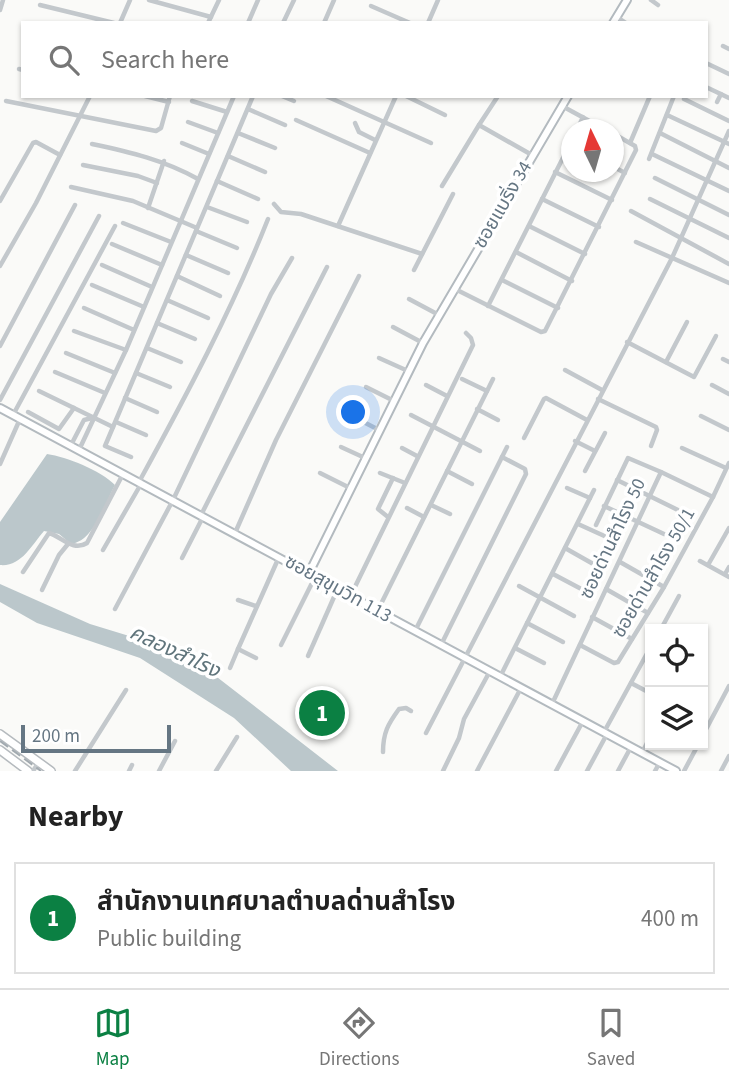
<!DOCTYPE html>
<html lang="en">
<head>
<meta charset="utf-8">
<style>
	:root { --surface:#fff; --page:#f6f6f6; --text:#222; --muted:#767676; --line:#e0e0e0; --accent:#0b8043 }
	body { margin:0; font-family:"Source Sans 3","Noto Sans Thai",sans-serif; background:var(--page); color:var(--text) }
	.controls { position:absolute; right:21px; bottom:21px; display:grid; overflow:hidden; border-radius:0px; box-shadow:0 2px 5px #0004 }
	.controls button { width:63px; height:63px; display:grid; place-items:center; padding:0; border:0; border-bottom:2px solid var(--line); background:var(--surface); color:var(--text); font:35px sans-serif }
	.compass { position:absolute; left:561px; top:119px; width:63px; height:63px; border-radius:50%; background:var(--surface); box-shadow:0 2px 5px #0004; rotate:355deg }
	.scale { position:absolute; left:21px; bottom:18px; width:150px; box-sizing:border-box; padding-left:7px; border:4px solid #657683; border-top:0; font-size:19px; line-height:24px; white-space:nowrap; color:#657683; -webkit-text-stroke:5px #fff; paint-order:stroke }
	.you { position:absolute; left:354px; top:413px; width:24px; height:24px; margin:-18px; border:5px solid #fff; border-radius:50%; background:#1a73e8; box-shadow:0 0 0 10px #1a73e833 }
	.badge { display:grid; place-items:center; width:46px; height:46px; border-radius:50%; background:var(--accent); color:#fff; font-size:23px; font-weight:700 }
	.pin { position:absolute; translate:-50% -50%; border:4px solid #fff; box-shadow:0 2px 7px #0006 }
	.list { margin:0; padding:0; list-style:none }
	h2 { display:flex; justify-content:space-between; align-items:center; height:91px; margin:0; padding:0 28px; font-size:30px }
	h2 small { font-size:23px; font-weight:400; color:var(--muted) }
	.list li { display:grid; grid-template-columns:46px 1fr auto; gap:21px; align-items:center; box-sizing:border-box; height:112px; margin:0 14px 14px; padding:0 14px; border:2px solid var(--line); border-radius:0px }
	.list b { display:block; font-size:26px; white-space:nowrap }
	.list p { margin:0; font-size:23px; white-space:nowrap; color:var(--muted) }
	.list em { font-size:23px; font-style:normal; color:var(--muted) }
	.icon { flex:none; width:38px; height:38px; fill:none; stroke:currentColor; stroke-width:2; stroke-linecap:round; stroke-linejoin:round }
	.map { position:relative; flex:none; width:729px; height:771px; overflow:hidden }
	.search { position:absolute; background:var(--surface); box-shadow:0 2px 5px #0004; left:21px; right:21px; top:21px; height:77px; display:flex; align-items:center; gap:18px; box-sizing:border-box; padding:0 24px; border-radius:0px; color:var(--muted); font-size:26px }
	.sheet { height:217px; background:var(--surface) }
	nav { display:flex; justify-content:space-around; align-items:center; box-sizing:border-box; height:98px; border-top:2px solid var(--line); background:var(--surface); font-size:19px; color:var(--muted) }
	nav a { display:grid; justify-items:center; gap:4px }
	nav .on { color:var(--accent) }
	.map>svg:first-child { display:block }
	.water { fill:#bbc7cb }
	.lines { fill:none; stroke-linecap:round; stroke-linejoin:round }
	.secondary-casing { stroke:#b3babf; stroke-width:10 }
	.primary-casing { stroke:#b5babe; stroke-width:10 }
	.street { stroke:#c3c8cc; stroke-width:4.5 }
	.secondary { stroke:#fff; stroke-width:6 }
	.primary { stroke:#fff; stroke-width:7 }
	.rail { stroke:#a2aab0; stroke-width:2; stroke-dasharray:10 5; stroke-linecap:butt }
	.labels { text-anchor:middle; dominant-baseline:central; stroke-width:7; stroke-linejoin:round; paint-order:stroke }
	.street-label { font-size:19px; fill:#657683; stroke:#fff }
	.water-label { font-size:21px; font-style:italic; fill:#60757c; stroke:#fff }
</style>
</head>
<body>
<div class="map">
<svg width="729" height="771" viewBox="0 0 729 771">
	<rect width="100%" height="100%" fill="#fafaf8"/>
	<!-- water -->
	<g class="water">
		<path d="M47,454C67,457 100,470 115,485C105,503 94,541 71,544L59,534L44,531C31,546 21,567 0,565V522Z"/>
		<path d="M0,584L90,624L139,639L213,674L338,771H291L234,718L140,658L37,623L0,602Z"/>
	</g>
	<g class="lines">
		<defs>
			<g id="secondary">
				<path d="M613,23L627,0"/>
				<path d="M0,408L676,771"/>
				<path d="M309,573L423,343L568,96"/>
			</g>
			<g id="primary">
				<path d="M0,734L51,771"/>
				<path d="M0,750L28,771"/>
			</g>
		</defs>
		<!-- secondary casing -->
		<use href="#secondary" class="secondary-casing"/>
		<!-- primary casing -->
		<use href="#primary" class="primary-casing"/>
		<!-- street -->
		<g class="street">
			<path d="M149,0L211,17"/>
			<path d="M651,0L658,5"/>
			<path d="M40,5L114,23"/>
			<path d="M371,6L410,23"/>
			<path d="M0,10L3,0"/>
			<path d="M617,17L626,23"/>
			<path d="M120,23L130,0"/>
			<path d="M208,23L219,0"/>
			<path d="M248,23L258,0"/>
			<path d="M283,23L294,0"/>
			<path d="M324,23L334,0"/>
			<path d="M428,23L438,0"/>
			<path d="M723,46L729,49"/>
			<path d="M706,63L729,74"/>
			<path d="M19,69L23,70"/>
			<path d="M706,87L729,98"/>
			<path d="M145,96L169,102"/>
			<path d="M282,96L294,101"/>
			<path d="M326,96L431,143"/>
			<path d="M406,96L445,115"/>
			<path d="M684,99L729,121"/>
			<path d="M6,101L156,131L161,128L170,96"/>
			<path d="M192,101L227,112"/>
			<path d="M717,102L721,94"/>
			<path d="M562,106L606,130"/>
			<path d="M248,109L285,125"/>
			<path d="M667,115L729,144"/>
			<path d="M296,120L370,153"/>
			<path d="M188,122L218,133"/>
			<path d="M355,123L359,132L375,140"/>
			<path d="M479,125L498,96"/>
			<path d="M577,130L583,117"/>
			<path d="M238,133L275,148"/>
			<path d="M660,133L729,168"/>
			<path d="M182,143L209,154"/>
			<path d="M630,143L650,96"/>
			<path d="M92,144C130,152 164,160 198,179"/>
			<path d="M652,154L729,191"/>
			<path d="M228,156L265,172"/>
			<path d="M649,159L674,96"/>
			<path d="M83,165L138,176L157,183"/>
			<path d="M614,167L625,173"/>
			<path d="M555,172L612,200"/>
			<path d="M655,178L729,215"/>
			<path d="M217,181L258,199"/>
			<path d="M442,186L479,125L532,155"/>
			<path d="M71,187L133,201L197,228"/>
			<path d="M542,199L599,227"/>
			<path d="M650,199L729,238"/>
			<path d="M0,201L33,143L36,142L60,155"/>
			<path d="M274,204L281,212L301,214L422,254"/>
			<path d="M207,207L247,222"/>
			<path d="M148,208L164,161"/>
			<path d="M631,211L729,264"/>
			<path d="M123,223L171,242"/>
			<path d="M338,226L396,96"/>
			<path d="M529,226L585,254"/>
			<path d="M196,231L237,248"/>
			<path d="M636,242L729,283"/>
			<path d="M112,244L162,265"/>
			<path d="M516,252L572,281"/>
			<path d="M186,255L228,273"/>
			<path d="M102,265L152,287"/>
			<path d="M0,266L36,203L90,96"/>
			<path d="M414,270L453,194"/>
			<path d="M177,276L220,296"/>
			<path d="M502,280L558,308"/>
			<path d="M92,285L144,307"/>
			<path d="M455,289L541,332L545,331L636,150L635,146L614,134"/>
			<path d="M409,299L439,315"/>
			<path d="M167,300L208,318"/>
			<path d="M488,306L572,140"/>
			<path d="M84,308L134,330"/>
			<path d="M157,323L195,339"/>
			<path d="M393,327L423,343"/>
			<path d="M74,331L126,350L79,450"/>
			<path d="M627,342L694,377L716,336"/>
			<path d="M0,346L75,205"/>
			<path d="M147,348L181,362"/>
			<path d="M126,350L234,96"/>
			<path d="M66,353L115,373"/>
			<path d="M379,358L408,371"/>
			<path d="M723,359L729,362"/>
			<path d="M666,362L687,322"/>
			<path d="M565,370L602,390"/>
			<path d="M55,372L105,393"/>
			<path d="M136,373L170,387"/>
			<path d="M462,379L487,391"/>
			<path d="M426,385L447,396"/>
			<path d="M712,385L729,394"/>
			<path d="M366,387L394,401"/>
			<path d="M39,391L113,427"/>
			<path d="M125,398L157,412"/>
			<path d="M598,399L656,427L657,430L651,446"/>
			<path d="M0,400L99,216"/>
			<path d="M477,409L498,420"/>
			<path d="M28,412L59,429L74,408"/>
			<path d="M13,415L115,226"/>
			<path d="M411,415L480,451"/>
			<path d="M352,416L379,430"/>
			<path d="M701,416L729,430"/>
			<path d="M116,422L146,435"/>
			<path d="M524,438L544,399L546,398L587,420"/>
			<path d="M575,441L595,451"/>
			<path d="M71,445L84,420L92,418"/>
			<path d="M341,447L365,458"/>
			<path d="M402,448L417,456"/>
			<path d="M682,448L726,468"/>
			<path d="M131,457L105,446L253,96"/>
			<path d="M0,464L20,419"/>
			<path d="M447,471L472,484"/>
			<path d="M585,471L605,433"/>
			<path d="M320,473L350,488"/>
			<path d="M380,473L405,483"/>
			<path d="M617,480L682,512"/>
			<path d="M139,482C186,396 232,310 268,219"/>
			<path d="M567,488L590,498"/>
			<path d="M431,505L450,514"/>
			<path d="M604,506L664,534"/>
			<path d="M407,508L424,517"/>
			<path d="M201,515L327,267"/>
			<path d="M388,517L378,509L393,478"/>
			<path d="M578,524L611,539"/>
			<path d="M596,525L628,458L661,472"/>
			<path d="M235,533L276,440L359,276"/>
			<path d="M565,548L595,565"/>
			<path d="M103,550L141,484"/>
			<path d="M182,558L203,517"/>
			<path d="M700,561L729,577"/>
			<path d="M620,562L664,587"/>
			<path d="M708,565L729,528"/>
			<path d="M23,572L49,533C62,537 73,552 87,543L123,474"/>
			<path d="M553,574L587,592"/>
			<path d="M725,574L729,567"/>
			<path d="M519,586L574,616"/>
			<path d="M606,589L648,613"/>
			<path d="M42,590L59,555L68,544"/>
			<path d="M351,595L473,345L471,338L466,333"/>
			<path d="M238,600L256,606"/>
			<path d="M115,609L173,500L271,294L292,258"/>
			<path d="M378,610L493,379"/>
			<path d="M592,617L632,639"/>
			<path d="M527,623L563,642"/>
			<path d="M661,629L679,596"/>
			<path d="M415,631L507,447"/>
			<path d="M281,645L315,577"/>
			<path d="M441,645L526,474L525,469L502,457"/>
			<path d="M580,645L614,663L618,662L664,587L713,497"/>
			<path d="M515,648L544,663"/>
			<path d="M308,656L338,588"/>
			<path d="M256,658L238,649L279,557"/>
			<path d="M230,668L238,649"/>
			<path d="M500,677L594,490"/>
			<path d="M631,683L650,693"/>
			<path d="M552,704L661,472L713,497L729,463"/>
			<path d="M604,732L650,648"/>
			<path d="M426,733L672,258L729,131"/>
			<path d="M703,735L729,686"/>
			<path d="M383,752C383,733 388,724 399,709L406,708L411,711"/>
			<path d="M642,753L650,737"/>
			<path d="M33,771L39,762"/>
			<path d="M75,771L126,690"/>
			<path d="M129,771L132,765"/>
			<path d="M159,771L175,741"/>
			<path d="M216,771L237,737"/>
			<path d="M443,771L459,738L464,719L490,671"/>
			<path d="M477,771L521,688"/>
			<path d="M556,771L583,721"/>
			<path d="M587,771L607,734"/>
			<path d="M618,771L631,747"/>
			<path d="M655,771L660,762"/>
			<path d="M684,771L698,745"/>
			<path d="M721,771L729,756"/>
		</g>
		<!-- secondary -->
		<use href="#secondary" class="secondary"/>
		<!-- primary -->
		<use href="#primary" class="primary"/>
		<!-- rail -->
		<path class="rail" d="M0,741L41,771"/>
	</g>
	<g class="labels">
		<!-- street labels -->
		<g class="street-label">
			<text transform="translate(503 205) rotate(-60)">ซอยแบริ่ง 34</text>
			<text transform="translate(613 539) rotate(-65)">ซอยด่านสำโรง 50</text>
			<text transform="translate(654 573) rotate(-60)">ซอยด่านสำโรง 50/1</text>
			<text transform="translate(338 589) rotate(29)">ซอยสุขุมวิท 113</text>
		</g>
		<!-- water labels -->
		<g class="water-label">
			<text transform="translate(175 651) rotate(25)">คลองสำโรง</text>
		</g>
	</g>
</svg>
<div class="controls">
<button><svg class="icon" aria-label="locate" viewBox="0 0 24 24"><circle cx="12" cy="12" r="6"/><path d="M12 2v4M12 18v4M2 12h4M18 12h4"/></svg></button>
<button><svg class="icon" aria-label="layers" viewBox="0 0 24 24"><path d="M12 4l9 5-9 5-9-5zM3 14l9 5 9-5"/></svg></button>
</div>
<svg class="compass" viewBox="-18 -18 36 36"><path d="M0-13l5 13h-10z" fill="#e53935"/><path d="M0 13l5-13h-10z" fill="#767676"/></svg>
<div class="scale">200 m</div>
<div class="you"></div>
<div class="pin badge" style="left:322px;top:713px">1</div>
<div class="search"><svg class="icon" aria-label="search" viewBox="0 0 24 24"><circle cx="10" cy="10" r="6"/><path d="M15 15l6 6"/></svg>Search here</div>
</div>
<section class="sheet">
<h2>Nearby<small></small></h2>
<ul class="list">
<li><span class="badge">1</span><div><b>สำนักงานเทศบาลตำบลด่านสำโรง</b><p>Public building</p></div><em>400 m</em></li>
</ul>
</section>
<nav>
<a class="on"><svg class="icon" aria-label="map" viewBox="0 0 24 24"><path d="M3 6l6-2 6 2 6-2v14l-6 2-6-2-6 2zM9 4v14M15 6v14"/></svg>Map</a>
<a><svg class="icon" aria-label="directions" viewBox="0 0 24 24"><path d="M12 3l9 9-9 9-9-9zM9 14v-3h6M13 9l2 2-2 2"/></svg>Directions</a>
<a><svg class="icon" aria-label="saved" viewBox="0 0 24 24"><path d="M7 4h10v16l-5-4-5 4z"/></svg>Saved</a>
</nav>
</body>
</html>
